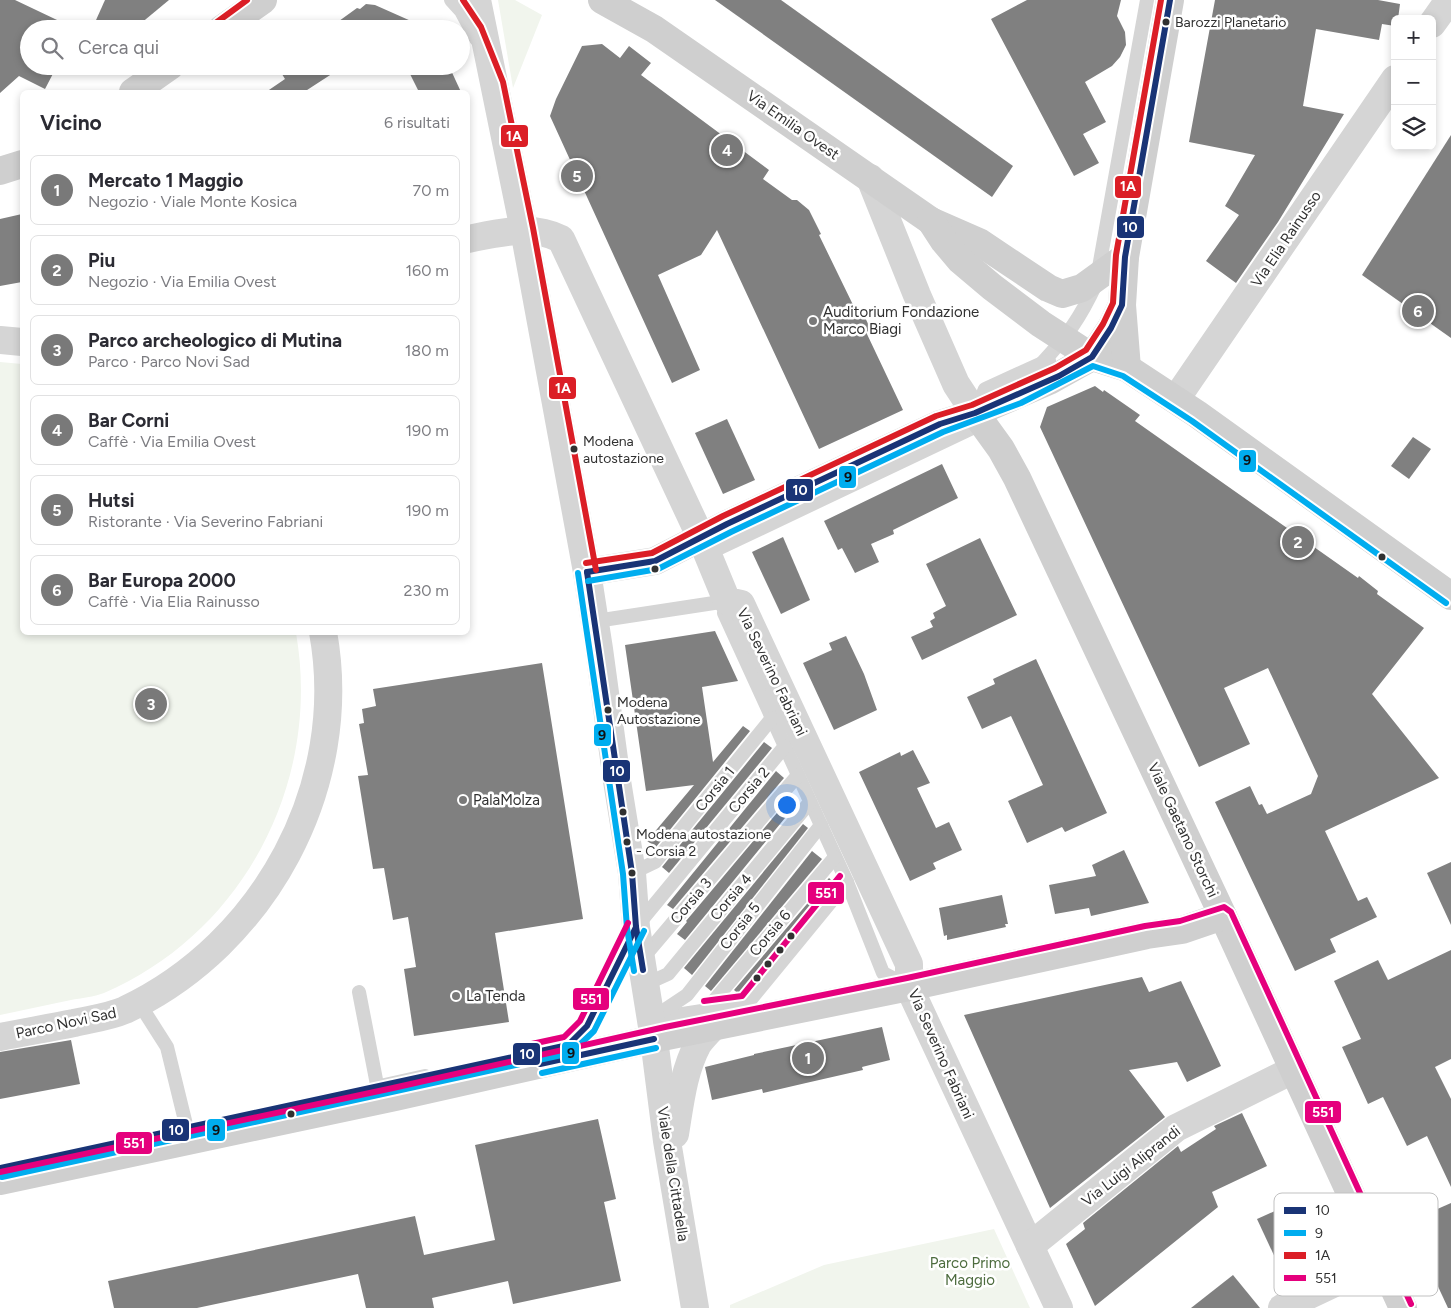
<!DOCTYPE html>
<html lang="it">
<head>
<meta charset="utf-8">
<style>
	:root { --surface:#fff; --page:#f2f2f3; --text:#2b2b33; --muted:#7c7c81; --line:#e1e1e2; --accent:#797979 }
	body { margin:0; font-family:Figtree,sans-serif; background:var(--page); color:var(--text) }
	.controls { position:absolute; right:15px; top:15px; display:grid; overflow:hidden; border-radius:8px; box-shadow:0 2px 8px #0003 }
	.controls button { width:45px; height:45px; display:grid; place-items:center; padding:0; border:0; border-bottom:1px solid var(--line); background:var(--surface); color:var(--text); font:25px sans-serif }
	.you { position:absolute; left:786px; top:804px; width:18px; height:18px; margin:-12px; border:4px solid #fff; border-radius:50%; background:#1a73e8; box-shadow:0 0 0 8px #1a73e833 }
	.badge { display:grid; place-items:center; width:32px; height:32px; border-radius:50%; background:var(--accent); color:#fff; font-size:16px; font-weight:700 }
	.pin { position:absolute; translate:-50% -50%; border:2px solid #fff; box-shadow:0 1px 5px #0006 }
	.list { margin:0; padding:0; list-style:none }
	h2 { display:flex; justify-content:space-between; align-items:center; height:65px; margin:0; padding:0 20px; font-size:21px }
	h2 small { font-size:16px; font-weight:400; color:var(--muted) }
	.list li { display:grid; grid-template-columns:32px 1fr auto; gap:15px; align-items:center; box-sizing:border-box; height:70px; margin:0 10px 10px; padding:0 10px; border:1px solid var(--line); border-radius:8px }
	.list b { display:block; font-size:19px; white-space:nowrap }
	.list p { margin:0; font-size:16px; white-space:nowrap; color:var(--muted) }
	.list em { font-size:16px; font-style:normal; color:var(--muted) }
	.icon { flex:none; width:28px; height:28px; fill:none; stroke:currentColor; stroke-width:2; stroke-linecap:round; stroke-linejoin:round }
	.map { position:relative; flex:none; width:1451px; height:1308px; overflow:hidden }
	.search { position:absolute; background:var(--surface); box-shadow:0 2px 8px #0003; left:20px; top:20px; width:450px; height:55px; display:flex; align-items:center; gap:12px; box-sizing:border-box; padding:0 18px; border-radius:28px; color:var(--muted); font-size:19px }
	.panel { position:absolute; background:var(--surface); box-shadow:0 2px 8px #0003; left:20px; top:90px; width:450px; height:545px; border-radius:8px }
	.map>svg:first-child { display:block }
	.green { fill:#f1f5ed }
	.building { fill:#808080 }
	.lines { fill:none; stroke-linecap:round; stroke-linejoin:round }
	.lane { stroke:#d5d5d5; stroke-width:14 }
	.street { stroke:#d5d5d5; stroke-width:28 }
	.secondary { stroke:#cfcfcf; stroke-width:28 }
	.bus-1-casing { stroke:#fff; stroke-width:10 }
	.bus-2-casing { stroke:#fff; stroke-width:10 }
	.bus-3-casing { stroke:#fff; stroke-width:10 }
	.bus-4-casing { stroke:#fff; stroke-width:10 }
	.bus-1 { stroke:#193476; stroke-width:6 }
	.bus-2 { stroke:#00adef; stroke-width:6 }
	.bus-3 { stroke:#db1e26; stroke-width:6 }
	.bus-4 { stroke:#e5007d; stroke-width:6 }
	.bus-dot { fill:#313131; stroke:#fff; stroke-width:2 }
	.poi-dot { fill:#797979; stroke:#fff; stroke-width:2 }
	.labels { text-anchor:middle; dominant-baseline:central; stroke-width:5; stroke-linejoin:round; paint-order:stroke }
	.bus-label { font-size:14px; fill:#313131; stroke:#fff; text-anchor:start }
	.street-label { font-size:15px; fill:#313131; stroke:#fff }
	.poi-label { font-size:15px; fill:#313131; stroke:#fff; text-anchor:start }
	.park-label { font-size:15px; fill:#4d6c3e; stroke:#fff }
	.key { fill:#fff; stroke:#c1c1c1; stroke-width:1 }
	.key-label { font-size:14px; fill:#313131 }
	.line-badge { stroke:#fff; stroke-width:2 }
	.badge-label { font-size:14px; text-anchor:middle; font-weight:bold; fill:#fff }
	.pale-badge-label { font-size:14px; text-anchor:middle; font-weight:bold; fill:#111 }
</style>
</head>
<body>
<div class="map">
<svg width="1451" height="1308" viewBox="0 0 1451 1308">
	<rect width="100%" height="100%" fill="#fff"/>
	<!-- green -->
	<g class="green">
		<path d="M498,0H515L542,15L513,88Z"/>
		<path d="M0,362L22,364V632L296,633C322,781 244,933 104,993C94,997 81,998 71,1000C47,1005 24,1010 0,1015Z"/>
		<path d="M994,1229L1030,1308H730V1305L824,1265Z"/>
	</g>
	<!-- building -->
	<g class="building">
		<path d="M0,0H15L76,29H29V66H57L45,89L19,76L0,93Z"/>
		<path d="M105,0H169L134,29H92Z"/>
		<path d="M715,0H781L1013,166L992,197Z"/>
		<path d="M1027,0H1121L1117,16L1125,32L1126,45L1120,57L1112,66L1085,82L1106,122L1083,134L1099,163L1074,176L991,19Z"/>
		<path d="M1215,0H1378L1400,4L1398,19H1395V26L1382,24L1379,40L1316,29L1303,106L1344,114L1278,222L1236,283L1206,261L1239,215L1225,206L1255,155L1189,142Z"/>
		<path d="M366,4L375,5L429,29H328L357,8L360,9Z"/>
		<path d="M602,44L620,58L629,46L651,63L641,75L769,170L763,179L792,200H797L809,210L821,234L819,235L856,311L861,309L871,330L866,332L903,410L819,449L717,230L701,255L658,275L700,370L672,383L550,116L556,99L582,46Z"/>
		<path d="M277,66H344L304,92H266L285,79Z"/>
		<path d="M406,66H449L461,92H419Z"/>
		<path d="M1451,135V338L1362,275Z"/>
		<path d="M22,214V282L0,286V219Z"/>
		<path d="M1095,386L1103,392L1104,390L1140,415L1135,421L1358,578L1359,576L1378,591L1377,594L1424,628L1372,694L1439,778L1325,831L1358,901L1367,897L1377,917L1330,939L1336,952L1295,971L1215,802L1250,786L1259,805L1262,804L1267,814L1311,794L1318,776L1268,668L1224,688L1250,744L1199,767L1040,427L1047,407Z"/>
		<path d="M727,419L755,480L723,494L695,433Z"/>
		<path d="M1413,437L1431,449L1409,479L1391,466Z"/>
		<path d="M942,464L958,498L893,530L894,534L871,544L879,562L855,573L842,548L838,550L824,521Z"/>
		<path d="M783,537L810,600L781,614L752,552Z"/>
		<path d="M980,538L1017,615L922,660L911,637L933,627L930,621L935,618L933,613L946,606L926,564Z"/>
		<path d="M715,631L738,681L702,687L713,762L743,726L750,731L656,847L647,841L694,785L646,791L625,645Z"/>
		<path d="M846,636L864,674L877,710L834,730L803,663L832,650L829,643Z"/>
		<path d="M1036,659L1107,813L1065,832L1062,827L1027,843L1008,801L1043,785L1011,716L982,729L967,697L995,684L993,679Z"/>
		<path d="M542,663L583,919L495,933L509,1022L414,1036L404,969L416,967L408,917L393,920L384,868L373,869L358,776L368,775L359,724L364,723L362,709L376,706L373,689Z"/>
		<path d="M764,742L772,748L669,873L662,867Z"/>
		<path d="M913,750L930,783L917,788L936,828L949,822L962,850L933,863L936,869L910,881L859,772L900,752L901,756Z"/>
		<path d="M776,771L784,778L673,909L667,905Z"/>
		<path d="M787,801L794,807L685,940L677,934L687,922L686,921Z"/>
		<path d="M803,824L808,828L692,975L684,968Z"/>
		<path d="M1124,850L1149,903L1091,916L1089,908L1055,914L1049,885L1096,876L1092,865Z"/>
		<path d="M812,851L822,859L711,991L705,986Z"/>
		<path d="M1451,862V925L1427,873Z"/>
		<path d="M829,878L835,883L741,996L734,990Z"/>
		<path d="M1002,895L1008,924H1005L1006,927L947,940V935L944,936L939,908Z"/>
		<path d="M1451,950V1059L1435,1067L1451,1099V1187L1427,1136L1407,1146L1383,1097L1368,1104L1342,1047L1361,1039L1334,981L1378,960L1388,980Z"/>
		<path d="M1142,977L1149,992L1181,981L1221,1066L1187,1082L1177,1062L1129,1070L1165,1117L1050,1208L964,1015Z"/>
		<path d="M882,1027L890,1060L862,1067L863,1070L806,1083L763,1093L762,1089L712,1100L705,1067L754,1055V1054Z"/>
		<path d="M71,1040L80,1084L0,1099V1052Z"/>
		<path d="M1242,1113L1267,1166L1212,1192L1218,1207L1095,1306L1066,1244L1085,1229L1083,1223L1178,1146L1181,1152L1216,1129L1214,1126Z"/>
		<path d="M598,1119L616,1199L604,1202L621,1281L513,1304L508,1281L432,1298L434,1308H366L358,1274L197,1308H114L108,1281L415,1216L424,1255L495,1240L475,1145Z"/>
		<path d="M1451,1203V1308H1448L1408,1222Z"/>
		<path d="M1286,1206L1314,1266L1285,1279L1257,1219Z"/>
		<path d="M1233,1275L1260,1308H1191Z"/>
	</g>
	<g class="lines">
		<!-- lane -->
		<g class="lane">
			<path d="M451,0L461,11L476,39"/>
			<path d="M1042,363C1068,335 1080,318 1096,284L1147,0"/>
			<path d="M976,411L985,389L1042,363L1049,361"/>
			<path d="M703,554H707L983,423"/>
			<path d="M596,621L727,601L724,613L847,882L883,973L906,985"/>
			<path d="M632,873L655,862L772,718"/>
			<path d="M642,959L798,775"/>
			<path d="M646,984L668,974L810,802"/>
			<path d="M359,992L379,1095"/>
			<path d="M139,1003L167,1047L190,1141"/>
			<path d="M706,1010L835,857"/>
			<path d="M657,1018L747,1004L847,882"/>
			<path d="M651,1019L687,995L821,825"/>
			<path d="M554,1049L568,1045L587,1026L636,927L785,746"/>
			<path d="M380,1086L425,1076"/>
		</g>
		<!-- street -->
		<g class="street">
			<path d="M477,0L524,230L587,572L599,649L617,781L632,873L636,927L654,1039L667,1141L695,1308"/>
			<path d="M1432,24L1449,0"/>
			<path d="M468,239C498,233 532,224 561,239L701,538L727,601L741,604L909,964V987L1059,1308"/>
			<path d="M0,340L22,342"/>
			<path d="M1176,399L1395,79"/>
			<path d="M587,572L655,561L727,524L940,424L975,413L956,384L917,295L870,178"/>
			<path d="M0,1037C25,1032 49,1028 74,1023C91,1019 109,1017 125,1010C265,944 351,785 323,632"/>
			<path d="M675,1134C680,1104 683,1072 698,1044C702,1038 708,1032 713,1027"/>
			<path d="M1030,1246L1176,1128L1293,1070"/>
			<path d="M1282,1308L1381,1261"/>
		</g>
		<!-- secondary -->
		<g class="secondary">
			<path d="M602,0L654,29L931,221L979,242L1048,288L1062,294L1082,288L1125,257"/>
			<path d="M222,29L263,0"/>
			<path d="M133,92L170,66"/>
			<path d="M0,171L22,164"/>
			<path d="M931,221L944,241L960,260L992,287L1041,324L1092,357L1127,368L1197,414L1451,596"/>
			<path d="M1122,305L1111,328L1092,357L1049,381L975,413L1001,449L1017,478L1223,916L1403,1308"/>
			<path d="M1127,368L1122,305L1125,257L1170,0"/>
			<path d="M0,1181L395,1097L667,1036L909,987L1147,935L1182,930L1223,916"/>
		</g>
		<defs>
			<g id="bus-1">
				<path d="M587,572L655,561L727,524L940,424L975,413L1059,376L1092,357L1111,328L1122,305L1125,257L1170,0"/>
				<path d="M587,572L632,873L636,927L643,970"/>
				<path d="M540,1064L654,1039"/>
				<path d="M0,1168L568,1045L587,1026L636,927"/>
			</g>
			<g id="bus-2">
				<path d="M578,573L623,874L627,928L634,971"/>
				<path d="M588,581L658,569L731,532L943,432L1021,403L1093,366L1123,376L1192,421L1446,603"/>
				<path d="M542,1073L656,1048"/>
				<path d="M2,1177L571,1053L594,1031L644,931"/>
			</g>
			<g id="bus-3">
				<path d="M463,0L481,27L503,82L533,228L596,570"/>
				<path d="M217,22L247,0"/>
				<path d="M586,563L652,553L723,516L936,416L972,405L1055,368L1086,350L1103,324L1113,303L1116,255L1161,0"/>
			</g>
			<g id="bus-4">
				<path d="M704,1001L742,996L840,876"/>
				<path d="M527,1045L564,1037L580,1021L628,923"/>
				<path d="M0,1172L393,1088L665,1027L907,978L1145,926L1180,921L1224,907L1231,912L1411,1304"/>
			</g>
		</defs>
		<!-- bus-1 casing -->
		<use href="#bus-1" class="bus-1-casing"/>
		<!-- bus-2 casing -->
		<use href="#bus-2" class="bus-2-casing"/>
		<!-- bus-3 casing -->
		<use href="#bus-3" class="bus-3-casing"/>
		<!-- bus-4 casing -->
		<use href="#bus-4" class="bus-4-casing"/>
		<!-- bus-1 -->
		<use href="#bus-1" class="bus-1"/>
		<!-- bus-2 -->
		<use href="#bus-2" class="bus-2"/>
		<!-- bus-3 -->
		<use href="#bus-3" class="bus-3"/>
		<!-- bus-4 -->
		<use href="#bus-4" class="bus-4"/>
	</g>
	<!-- markers -->
	<g class="bus-dot">
		<circle cx="1166" cy="22" r="4.5"/>
		<circle cx="574" cy="449" r="4.5"/>
		<circle cx="1382" cy="557" r="4.5"/>
		<circle cx="655" cy="569" r="4.5"/>
		<circle cx="608" cy="710" r="4.5"/>
		<circle cx="623" cy="812" r="4.5"/>
		<circle cx="627" cy="842" r="4.5"/>
		<circle cx="632" cy="873" r="4.5"/>
		<circle cx="791" cy="936" r="4.5"/>
		<circle cx="780" cy="950" r="4.5"/>
		<circle cx="768" cy="964" r="4.5"/>
		<circle cx="757" cy="978" r="4.5"/>
		<circle cx="291" cy="1114" r="4.5"/>
	</g>
	<g class="poi-dot">
		<circle cx="813" cy="321" r="5"/>
		<circle cx="463" cy="800" r="5"/>
		<circle cx="456" cy="996" r="5"/>
	</g>
	<g class="labels">
		<!-- bus labels -->
		<g class="bus-label">
			<text x="1175" y="22">Barozzi Planetario</text>
			<text x="583" y="441">Modena<tspan x="583" dy="17">autostazione</tspan></text>
			<text x="617" y="702">Modena<tspan x="617" dy="17">Autostazione</tspan></text>
			<text x="636" y="834">Modena autostazione<tspan x="636" dy="17">- Corsia 2</tspan></text>
		</g>
		<!-- street labels -->
		<g class="street-label">
			<text transform="translate(793 125) rotate(35)">Via Emilia Ovest</text>
			<text transform="translate(1286 239) rotate(-56)">Via Elia Rainusso</text>
			<text transform="translate(772 672) rotate(64)">Via Severino Fabriani</text>
			<text transform="translate(715 789) rotate(-51)">Corsia 1</text>
			<text transform="translate(749 790) rotate(-50)">Corsia 2</text>
			<text transform="translate(1183 830) rotate(65)">Viale Gaetano Storchi</text>
			<text transform="translate(731 897) rotate(-50)">Corsia 4</text>
			<text transform="translate(691 901) rotate(-50)">Corsia 3</text>
			<text transform="translate(740 926) rotate(-52)">Corsia 5</text>
			<text transform="translate(770 933) rotate(-50)">Corsia 6</text>
			<text transform="translate(66 1023) rotate(-12)">Parco Novi Sad</text>
			<text transform="translate(941 1054) rotate(66)">Via Severino Fabriani</text>
			<text transform="translate(1131 1166) rotate(-38)">Via Luigi Aliprandi</text>
			<text transform="translate(673 1174) rotate(81)">Viale della Cittadella</text>
		</g>
		<!-- poi labels -->
		<g class="poi-label">
			<text x="823" y="312">Auditorium Fondazione<tspan x="823" dy="17">Marco Biagi</tspan></text>
			<text x="473" y="800">PalaMolza</text>
			<text x="466" y="996">La Tenda</text>
		</g>
		<!-- park labels -->
		<g class="park-label">
			<text x="970" y="1263">Parco Primo<tspan x="970" dy="17">Maggio</tspan></text>
		</g>
	</g>
	<!-- legend -->
	<rect x="1274" y="1193" width="164" height="103" rx="8" class="key"/>
	<rect x="1284" y="1207" width="22" height="7" fill="#193476"/>
	<rect x="1284" y="1230" width="22" height="6" fill="#00adef"/>
	<rect x="1284" y="1252" width="22" height="7" fill="#db1e26"/>
	<rect x="1284" y="1275" width="22" height="6" fill="#e5007d"/>
	<g class="key-label">
		<text x="1315" y="1215">10</text>
		<text x="1315" y="1238">9</text>
		<text x="1315" y="1260">1A</text>
		<text x="1315" y="1283">551</text>
	</g>
	<g class="line-badge">
		<rect x="500" y="124" width="29" height="24" rx="5" fill="#db1e26"/>
		<rect x="1114" y="175" width="28" height="24" rx="5" fill="#db1e26"/>
		<rect x="1116" y="215" width="29" height="24" rx="5" fill="#193476"/>
		<rect x="548" y="376" width="29" height="24" rx="5" fill="#db1e26"/>
		<rect x="1238" y="449" width="19" height="24" rx="5" fill="#00adef"/>
		<rect x="838" y="465" width="19" height="24" rx="5" fill="#00adef"/>
		<rect x="785" y="478" width="29" height="24" rx="5" fill="#193476"/>
		<rect x="593" y="723" width="19" height="24" rx="5" fill="#00adef"/>
		<rect x="602" y="759" width="29" height="24" rx="5" fill="#193476"/>
		<rect x="807" y="881" width="38" height="24" rx="5" fill="#e5007d"/>
		<rect x="572" y="987" width="38" height="24" rx="5" fill="#e5007d"/>
		<rect x="561" y="1041" width="19" height="24" rx="5" fill="#00adef"/>
		<rect x="512" y="1042" width="29" height="24" rx="5" fill="#193476"/>
		<rect x="1304" y="1100" width="38" height="24" rx="5" fill="#e5007d"/>
		<rect x="161" y="1118" width="29" height="24" rx="5" fill="#193476"/>
		<rect x="206" y="1118" width="20" height="24" rx="5" fill="#00adef"/>
		<rect x="115" y="1131" width="38" height="24" rx="5" fill="#e5007d"/>
	</g>
	<g class="badge-label">
		<text x="514" y="141">1A</text>
		<text x="1128" y="191">1A</text>
		<text x="1130" y="232">10</text>
		<text x="563" y="393">1A</text>
		<text x="800" y="495">10</text>
		<text x="617" y="776">10</text>
		<text x="826" y="898">551</text>
		<text x="591" y="1004">551</text>
		<text x="527" y="1059">10</text>
		<text x="1323" y="1117">551</text>
		<text x="176" y="1135">10</text>
		<text x="134" y="1148">551</text>
	</g>
	<g class="pale-badge-label">
		<text x="1247" y="465">9</text>
		<text x="848" y="482">9</text>
		<text x="602" y="740">9</text>
		<text x="571" y="1058">9</text>
		<text x="216" y="1135">9</text>
	</g>
</svg>
<div class="controls">
<button>+</button>
<button>−</button>
<button><svg class="icon" aria-label="layers" viewBox="0 0 24 24"><path d="M12 4l9 5-9 5-9-5zM3 14l9 5 9-5"/></svg></button>
</div>
<div class="you"></div>
<div class="pin badge" style="left:808px;top:1058px">1</div>
<div class="pin badge" style="left:1298px;top:542px">2</div>
<div class="pin badge" style="left:151px;top:704px">3</div>
<div class="pin badge" style="left:727px;top:150px">4</div>
<div class="pin badge" style="left:577px;top:176px">5</div>
<div class="pin badge" style="left:1418px;top:311px">6</div>
<div class="search"><svg class="icon" aria-label="search" viewBox="0 0 24 24"><circle cx="10" cy="10" r="6"/><path d="M15 15l6 6"/></svg>Cerca qui</div>
<section class="panel">
<h2>Vicino<small>6 risultati</small></h2>
<ul class="list">
<li><span class="badge">1</span><div><b>Mercato 1 Maggio</b><p>Negozio · Viale Monte Kosica</p></div><em>70 m</em></li>
<li><span class="badge">2</span><div><b>Piu</b><p>Negozio · Via Emilia Ovest</p></div><em>160 m</em></li>
<li><span class="badge">3</span><div><b>Parco archeologico di Mutina</b><p>Parco · Parco Novi Sad</p></div><em>180 m</em></li>
<li><span class="badge">4</span><div><b>Bar Corni</b><p>Caffè · Via Emilia Ovest</p></div><em>190 m</em></li>
<li><span class="badge">5</span><div><b>Hutsi</b><p>Ristorante · Via Severino Fabriani</p></div><em>190 m</em></li>
<li><span class="badge">6</span><div><b>Bar Europa 2000</b><p>Caffè · Via Elia Rainusso</p></div><em>230 m</em></li>
</ul>
</section>
</div>
</body>
</html>
